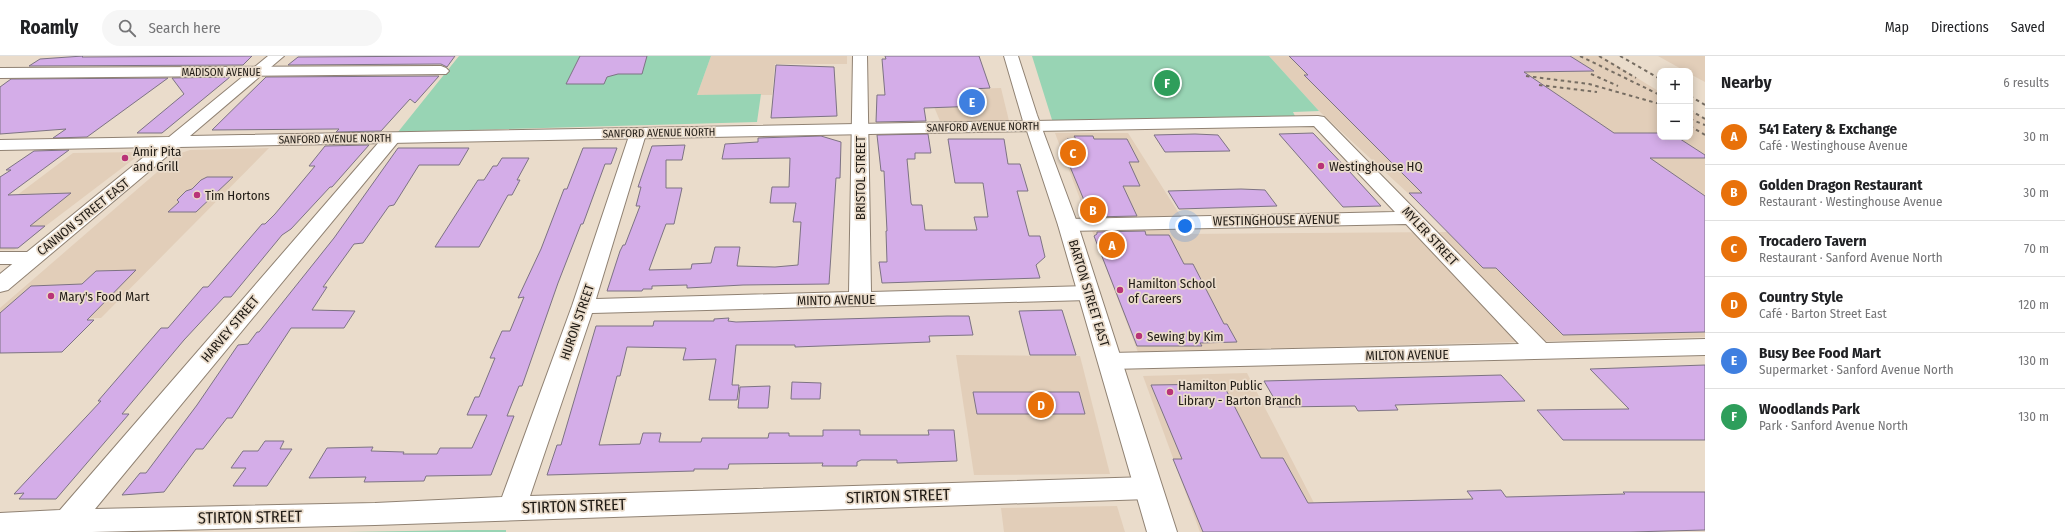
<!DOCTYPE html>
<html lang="en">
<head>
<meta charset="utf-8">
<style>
	:root { --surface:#fff; --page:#f6f6f6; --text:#202124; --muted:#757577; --line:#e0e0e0; --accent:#0b8043 }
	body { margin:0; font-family:"Fira Sans Condensed",sans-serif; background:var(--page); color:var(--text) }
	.controls { position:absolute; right:12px; top:12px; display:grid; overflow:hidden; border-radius:8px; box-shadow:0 2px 10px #0003 }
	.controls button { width:36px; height:36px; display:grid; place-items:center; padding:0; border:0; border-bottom:1px solid var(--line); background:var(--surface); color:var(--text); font:20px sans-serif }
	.you { position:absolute; left:1185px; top:170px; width:14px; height:14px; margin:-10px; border:3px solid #fff; border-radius:50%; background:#1a73e8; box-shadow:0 0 0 6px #1a73e833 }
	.badge { display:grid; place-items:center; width:26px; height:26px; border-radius:50%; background:var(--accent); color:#fff; font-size:13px; font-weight:700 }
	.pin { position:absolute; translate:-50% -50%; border:2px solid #fff; box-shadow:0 1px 4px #0006 }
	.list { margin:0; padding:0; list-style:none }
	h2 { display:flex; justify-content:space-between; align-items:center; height:52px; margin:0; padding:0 16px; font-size:17px }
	h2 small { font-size:13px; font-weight:400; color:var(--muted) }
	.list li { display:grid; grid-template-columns:26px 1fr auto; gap:12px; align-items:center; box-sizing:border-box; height:56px; padding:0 16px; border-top:1px solid var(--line) }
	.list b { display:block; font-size:15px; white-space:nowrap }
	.list p { margin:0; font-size:13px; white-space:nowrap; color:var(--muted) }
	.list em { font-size:13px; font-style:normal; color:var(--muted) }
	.icon { flex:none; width:22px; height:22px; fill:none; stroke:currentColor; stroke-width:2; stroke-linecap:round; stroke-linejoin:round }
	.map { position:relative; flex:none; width:1705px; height:476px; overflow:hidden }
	header { display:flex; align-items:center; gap:24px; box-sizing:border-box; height:56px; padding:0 20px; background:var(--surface); border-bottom:1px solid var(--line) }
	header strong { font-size:19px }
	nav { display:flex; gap:22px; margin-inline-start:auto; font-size:14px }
	.search { width:280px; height:36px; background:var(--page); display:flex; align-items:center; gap:10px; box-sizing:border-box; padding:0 14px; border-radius:22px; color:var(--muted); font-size:15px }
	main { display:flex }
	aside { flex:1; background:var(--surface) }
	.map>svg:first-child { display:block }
	.built { fill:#e2ceb9 }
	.green { fill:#98d4b4 }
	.building { fill:#d4ade8; stroke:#7d7383 }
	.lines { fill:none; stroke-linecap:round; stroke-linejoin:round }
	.street-casing { stroke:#908273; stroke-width:2 }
	.secondary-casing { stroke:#908273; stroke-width:2 }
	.street { fill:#fff; fill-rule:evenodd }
	.secondary { fill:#fff; fill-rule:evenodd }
	.rail { stroke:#766d62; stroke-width:2; stroke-dasharray:3.5 3.5; stroke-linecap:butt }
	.poi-dot { fill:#b93478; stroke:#eadccb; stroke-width:1.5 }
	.labels { text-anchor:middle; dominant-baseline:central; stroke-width:3.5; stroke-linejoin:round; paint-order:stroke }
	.far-street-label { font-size:11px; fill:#201b15; stroke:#eadccb }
	.poi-label { font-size:13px; fill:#201b15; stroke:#eadccb; text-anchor:start }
	.street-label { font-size:13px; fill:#201b15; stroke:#eadccb }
	.near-street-label { font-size:16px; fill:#201b15; stroke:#eadccb }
</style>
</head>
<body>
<header>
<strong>Roamly</strong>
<div class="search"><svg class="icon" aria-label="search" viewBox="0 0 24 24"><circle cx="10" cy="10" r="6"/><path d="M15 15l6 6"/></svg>Search here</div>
<nav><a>Map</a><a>Directions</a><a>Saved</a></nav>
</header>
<main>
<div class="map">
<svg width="1705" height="476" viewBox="0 0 1705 476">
	<rect width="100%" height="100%" fill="#eadccb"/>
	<!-- built -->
	<g class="built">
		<path d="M711,0H847V8H775L772,39H697Z"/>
		<path d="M1269,0H1601L1660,36V81H1690V54L1705,63V281L1248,293L1139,299L1055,77H1128L1180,159L1185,178L1450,176L1319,55Z"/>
		<path d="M1658,0H1705V26L1690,18V15H1685Z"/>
		<path d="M1001,32L1009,65H940L927,34Z"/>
		<path d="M269,92L101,262L0,264V252L178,98L190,94Z"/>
		<path d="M143,96L14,194H0V152L73,97Z"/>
		<path d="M956,299L1080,300L1110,418L974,419Z"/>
		<path d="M1247,317L1329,476H1200L1143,320Z"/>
		<path d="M1117,450L1125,476H1004L1001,452Z"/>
	</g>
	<!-- green -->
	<g class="green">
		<path d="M459,0H711L697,39L761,38L757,66L398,76Z"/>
		<path d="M1032,0H1269L1319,55L1293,56L1296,62L1053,67Z"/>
		<path d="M466,474H506V476H347Z"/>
	</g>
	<!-- building -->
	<g class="building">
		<path d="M83,0L82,1L252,0L243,9L29,10L40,3Z"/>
		<path d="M455,0L447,11L441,8L288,9L298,1Z"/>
		<path d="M580,0H647L642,18H618L607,21L604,28H566Z"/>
		<path d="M885,0H979L990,32L972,33L980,50L924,52L926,65L876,66L877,39H885L882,3H886Z"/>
		<path d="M1289,0H1570L1594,15L1524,16L1614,77H1660V81H1677L1705,99V102H1650L1705,140V276L1563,279L1496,212H1483L1409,137H1422L1304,19H1308Z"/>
		<path d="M776,9L834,11L837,60L771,62Z"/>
		<path d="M439,20L415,47L410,43L381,75L336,76L339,73H336L212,74L266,21Z"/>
		<path d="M230,21L162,77H137L184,38L172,22Z"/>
		<path d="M168,22L87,81L53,82L66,73L0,78V31L11,23Z"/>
		<path d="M1313,77L1349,115L1381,150L1343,151L1279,78Z"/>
		<path d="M928,78L931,97H915V103H907L911,147L912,149H922L925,174H977L974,161H988L983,127H955L948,83H1004L1008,108H1020L1028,135H1017L1029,180H1040L1045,201L1036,209L1040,222L882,227L879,206H887L886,175H887L884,115H881L877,79Z"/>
		<path d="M1195,78L1218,79L1230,95L1165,96L1154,79Z"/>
		<path d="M821,80L841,86L840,122H836L829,228L743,229L687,232V229L652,230V233H643L642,235H607L620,195L623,189H625L640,150H636L641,131H638L652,90L685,89L682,104H666V132H682L674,168H666L649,214L691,213L692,208L711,207L715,191H740L737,210L775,211L798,209L801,166H793L796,147H770L772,131H789L790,102L722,103L725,88L758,86V82Z"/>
		<path d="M1074,80H1093L1094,83H1127L1139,106H1129L1140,130H1123L1137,160L1091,161L1061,89H1069L1067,83H1076Z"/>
		<path d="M369,89L332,131H330L291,173L282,179L231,241H224L184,284L122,358H129L56,443H19L24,437L14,438L101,345H98L161,272H168L203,231H208L262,168H265L275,158L315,110H309L325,90Z"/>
		<path d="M398,92H469L459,109H419L394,149L389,150L363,187L354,188L323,231H327L312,254L355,255L344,272H291L232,362H227L203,393H196L164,436L122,439L140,417H146L197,349L238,289L248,288L257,276H259L334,182Z"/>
		<path d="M583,92H617L611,108H605L583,168H581L558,227L522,330H519L507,360H514L491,419L426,420L424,425L364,426L366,421L309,422L327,392L373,391L371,395L404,396L403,398H437L440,392H472L487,359H467L475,341H479L495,302H490L502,275H510L524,241L518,242L541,193L564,133H567Z"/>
		<path d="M69,94L8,139L71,137L30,170H45L18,192H0V121L11,114H6L34,95Z"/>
		<path d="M502,102H529L517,124H520L512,139H508L479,191H435L478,124H484L493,110H497Z"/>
		<path d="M207,121H233L196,156H168L179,146L177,144L186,135L192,133L201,124Z"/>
		<path d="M1241,133L1265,134L1277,150L1179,153L1168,135Z"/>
		<path d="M1145,175L1146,179H1169L1184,208H1193L1224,268H1227L1237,286L1200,287L1202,290H1137L1094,180L1097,178V176Z"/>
		<path d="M136,214L87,264H94L62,296L0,297V257L31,230L82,228L96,215Z"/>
		<path d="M1062,254L1076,299H1030L1019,255Z"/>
		<path d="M947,260H969L973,279L929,280L930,286L795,291V289H736L732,329H739L737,344H709L716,303L683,304L686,292L627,291L620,320H617L599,389L640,388L643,377H661L659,386H701L702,382H768L769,377H789V380H823V374H860V379H929L928,374H954L957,405L897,407V404H861L857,406V410H822L823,407L729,408L728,413H694V415L547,419L557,389H561L596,270H653L654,265H714V263L729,262L728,265L736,266Z"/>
		<path d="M1705,309V384H1563L1537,354L1629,353L1590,313Z"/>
		<path d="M1501,319L1525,345L1395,349L1398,354L1358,355L1355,350L1279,351L1264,325Z"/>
		<path d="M792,326L821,327L820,343H791Z"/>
		<path d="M1223,328L1261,402H1283L1308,447L1473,443L1467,435L1501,434L1506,441L1625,438L1623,436H1705V474L1630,476H1203L1173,403H1182L1151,329Z"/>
		<path d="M770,330L768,352H738L740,331Z"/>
		<path d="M973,336H1079L1085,358H977Z"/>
		<path d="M265,385H284L280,393H292L267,430H233L246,412H231L243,395H258Z"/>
	</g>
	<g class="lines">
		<defs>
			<g id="street">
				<path d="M853,0H867L871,236L1088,230L1096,232L1099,237L1096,242L1088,244L592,257L530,440L1148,421L1158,424L1162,432L1158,440L1148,443L375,469L92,476H0V457L60,454L386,78L392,77L398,78L401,82L398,86L95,453L375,447L502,441L572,250L631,74L637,73L643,74L646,78L596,243L849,236Z"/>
				<path d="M441,10L446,12L449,15L446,18L0,22V12Z"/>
				<path d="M1318,60L1324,61L1546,287L1705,283V299L1110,313L1101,311L1098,305L1101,299L1110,297L1519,288L1406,168L1068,175L1061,173L1058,169L1061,165L1068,163L1395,156L1314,70L1034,75L1028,74L1026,70L1028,66L1034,65Z"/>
				<path d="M0,196H33L40,198L43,202L40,206L33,208H0Z"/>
			</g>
			<path id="secondary" d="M268,0H284L190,80L1023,65L1004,0H1018L1037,59L1078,169L1177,476H1147L1058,169L1027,75L178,91L8,234L0,236V218L156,91L0,94V84L169,81Z"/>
		</defs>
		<!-- street casing -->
		<use href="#street" class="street-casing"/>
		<!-- secondary casing -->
		<use href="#secondary" class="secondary-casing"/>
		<!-- street -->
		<use href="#street" class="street"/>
		<!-- secondary -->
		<use href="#secondary" class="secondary"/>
		<!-- rail -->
		<g class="rail">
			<path d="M1580,0L1660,39"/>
			<path d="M1599,0L1636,22"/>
			<path d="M1620,0L1660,23"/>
			<path d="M1591,18L1618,30"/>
			<path d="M1526,20L1589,28L1660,48"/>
			<path d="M1539,29L1597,36"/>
			<path d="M1690,40L1705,49"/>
			<path d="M1690,54L1705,63"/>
			<path d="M1690,63L1705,69"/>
			<path d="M1690,70L1705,79"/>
		</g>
	</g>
	<!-- markers -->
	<g class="poi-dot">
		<circle cx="125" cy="102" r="4"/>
		<circle cx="1321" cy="110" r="4"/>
		<circle cx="197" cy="139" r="4"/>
		<circle cx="1120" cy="234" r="4"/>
		<circle cx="51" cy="240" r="4"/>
		<circle cx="1139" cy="280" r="4"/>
		<circle cx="1170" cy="336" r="4"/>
	</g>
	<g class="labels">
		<!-- far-street labels -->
		<g class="far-street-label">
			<text x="221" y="16">MADISON AVENUE</text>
			<text transform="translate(983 71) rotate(-1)">SANFORD AVENUE NORTH</text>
			<text transform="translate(659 77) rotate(-1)">SANFORD AVENUE NORTH</text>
			<text transform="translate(335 83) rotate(-1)">SANFORD AVENUE NORTH</text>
		</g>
		<!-- poi labels -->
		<g class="poi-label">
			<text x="133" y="95">Amir Pita<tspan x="133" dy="15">and Grill</tspan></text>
			<text x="1329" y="110">Westinghouse HQ</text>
			<text x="205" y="139">Tim Hortons</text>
			<text x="1128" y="227">Hamilton School<tspan x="1128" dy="15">of Careers</tspan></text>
			<text x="59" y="240">Mary's Food Mart</text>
			<text x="1147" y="280">Sewing by Kim</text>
			<text x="1178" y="329">Hamilton Public<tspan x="1178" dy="15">Library - Barton Branch</tspan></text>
		</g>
		<!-- street labels -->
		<g class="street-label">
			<text transform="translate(860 122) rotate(-90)">BRISTOL STREET</text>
			<text transform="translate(83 161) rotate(-39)">CANNON STREET EAST</text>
			<text transform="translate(1276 164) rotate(-1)">WESTINGHOUSE AVENUE</text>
			<text transform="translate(1430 180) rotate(47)">MYLER STREET</text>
			<text transform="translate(1089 237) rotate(73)">BARTON STREET EAST</text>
			<text transform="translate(836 244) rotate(-1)">MINTO AVENUE</text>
			<text transform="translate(577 266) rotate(-71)">HURON STREET</text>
			<text transform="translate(230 273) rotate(-50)">HARVEY STREET</text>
			<text transform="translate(1407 299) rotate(-1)">MILTON AVENUE</text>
		</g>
		<!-- near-street labels -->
		<g class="near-street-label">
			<text transform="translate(898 440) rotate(-2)">STIRTON STREET</text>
			<text transform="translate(574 450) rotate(-2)">STIRTON STREET</text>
			<text transform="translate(250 461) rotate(-1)">STIRTON STREET</text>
		</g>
	</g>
</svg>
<div class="controls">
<button>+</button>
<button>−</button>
</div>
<div class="you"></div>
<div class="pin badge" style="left:1112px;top:189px;background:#e8710a">A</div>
<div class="pin badge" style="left:1093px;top:154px;background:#e8710a">B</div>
<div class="pin badge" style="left:1073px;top:97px;background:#e8710a">C</div>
<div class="pin badge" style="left:1041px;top:349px;background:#e8710a">D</div>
<div class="pin badge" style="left:972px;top:46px;background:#3f7fe0">E</div>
<div class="pin badge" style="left:1167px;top:27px;background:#2e9e5b">F</div>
</div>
<aside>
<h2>Nearby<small>6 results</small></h2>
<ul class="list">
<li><span class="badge" style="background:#e8710a">A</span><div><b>541 Eatery &amp; Exchange</b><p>Café · Westinghouse Avenue</p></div><em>30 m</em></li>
<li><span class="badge" style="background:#e8710a">B</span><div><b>Golden Dragon Restaurant</b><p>Restaurant · Westinghouse Avenue</p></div><em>30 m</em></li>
<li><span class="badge" style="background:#e8710a">C</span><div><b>Trocadero Tavern</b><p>Restaurant · Sanford Avenue North</p></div><em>70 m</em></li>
<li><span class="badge" style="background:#e8710a">D</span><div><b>Country Style</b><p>Café · Barton Street East</p></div><em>120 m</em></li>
<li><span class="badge" style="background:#3f7fe0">E</span><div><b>Busy Bee Food Mart</b><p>Supermarket · Sanford Avenue North</p></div><em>130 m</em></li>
<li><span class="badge" style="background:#2e9e5b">F</span><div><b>Woodlands Park</b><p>Park · Sanford Avenue North</p></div><em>130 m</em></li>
</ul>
</aside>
</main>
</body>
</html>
